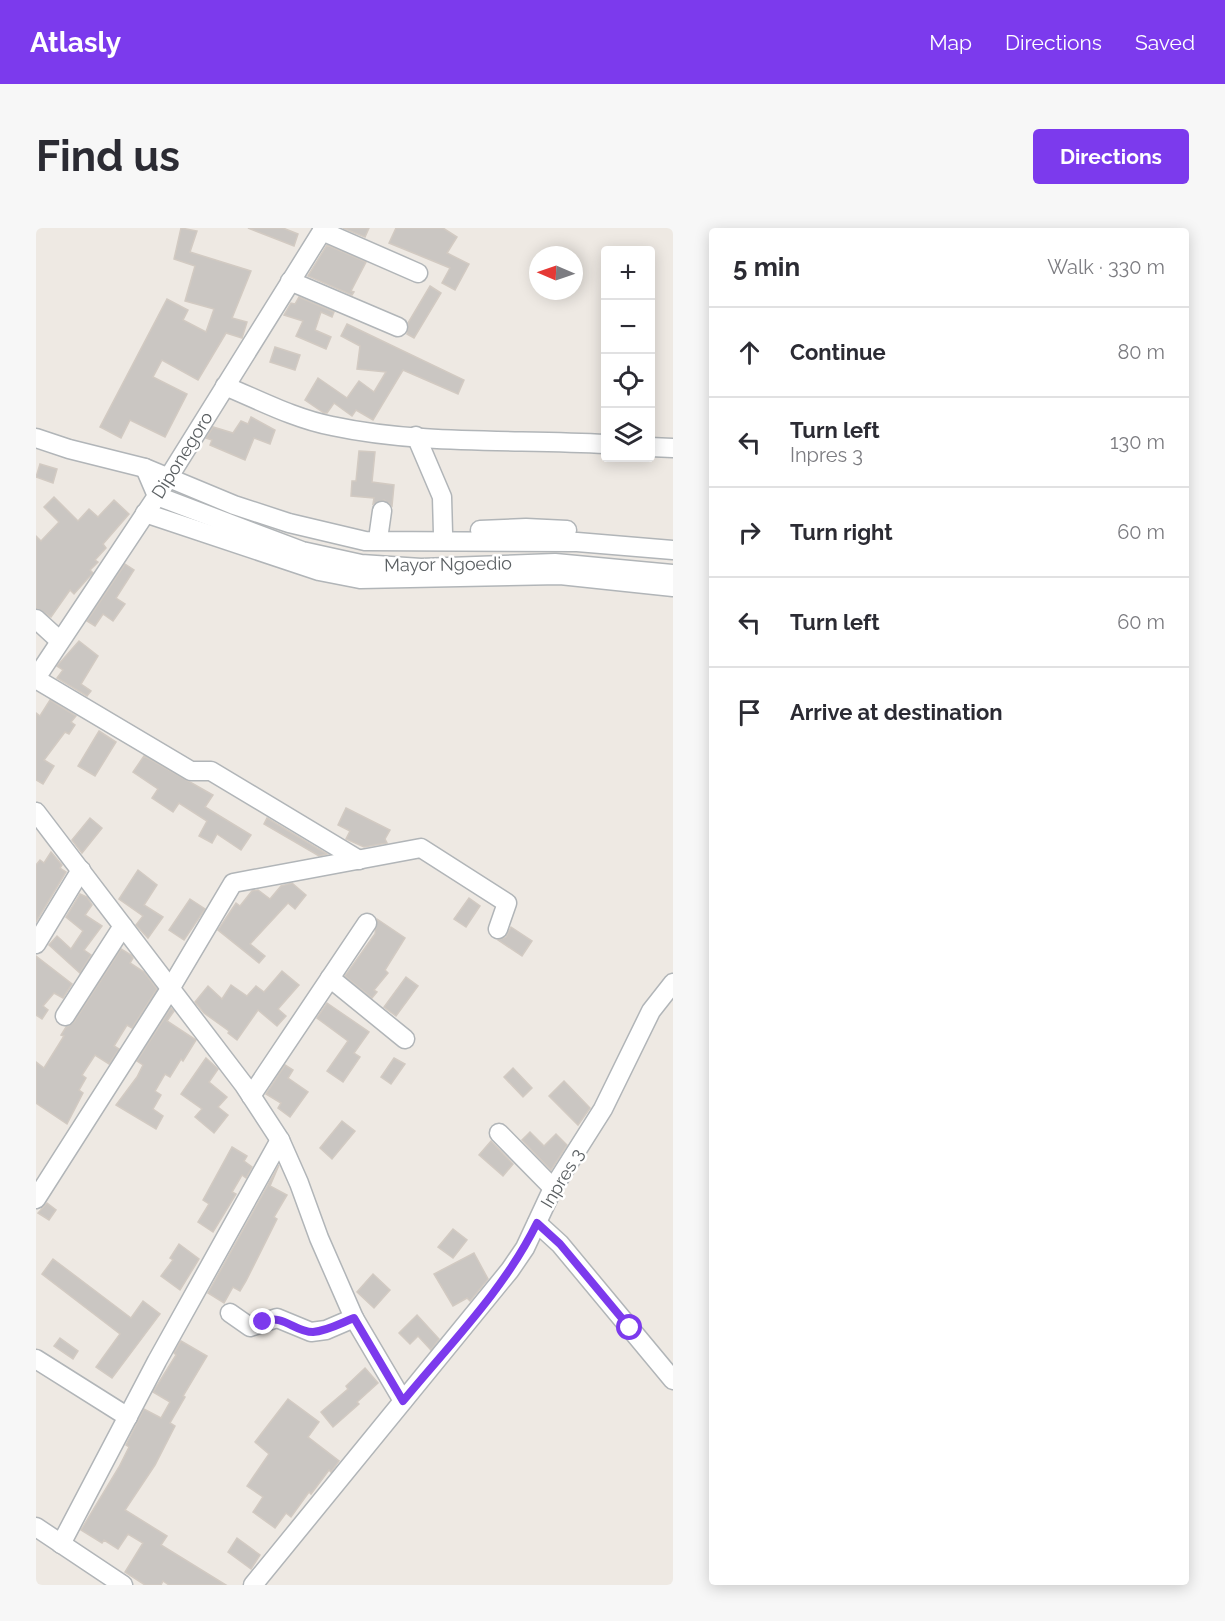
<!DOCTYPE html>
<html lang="en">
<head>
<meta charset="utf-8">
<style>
	:root { --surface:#fff; --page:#f7f7f7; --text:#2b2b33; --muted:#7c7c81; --line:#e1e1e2; --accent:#7c3aed }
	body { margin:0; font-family:Raleway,sans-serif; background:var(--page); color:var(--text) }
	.controls { position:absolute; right:18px; top:18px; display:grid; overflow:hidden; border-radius:6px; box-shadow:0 3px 15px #0003 }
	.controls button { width:54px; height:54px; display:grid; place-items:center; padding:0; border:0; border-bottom:2px solid var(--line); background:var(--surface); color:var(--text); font:30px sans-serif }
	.compass { position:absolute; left:493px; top:18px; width:54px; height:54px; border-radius:50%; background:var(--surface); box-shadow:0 3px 15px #0003; rotate:272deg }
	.stop { position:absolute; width:18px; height:18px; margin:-14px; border:4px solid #7c3aed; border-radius:50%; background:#fff }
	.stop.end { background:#7c3aed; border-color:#fff; box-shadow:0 2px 6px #0008 }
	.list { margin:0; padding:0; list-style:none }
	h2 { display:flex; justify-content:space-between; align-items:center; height:78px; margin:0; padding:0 24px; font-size:26px }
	h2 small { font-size:20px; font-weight:400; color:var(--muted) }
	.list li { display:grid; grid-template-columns:39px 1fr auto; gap:18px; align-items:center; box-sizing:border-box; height:90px; padding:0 24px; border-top:2px solid var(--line) }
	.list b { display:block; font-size:22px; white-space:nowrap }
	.list p { margin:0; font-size:20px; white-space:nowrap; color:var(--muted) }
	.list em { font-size:20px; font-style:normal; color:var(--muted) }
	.icon { flex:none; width:33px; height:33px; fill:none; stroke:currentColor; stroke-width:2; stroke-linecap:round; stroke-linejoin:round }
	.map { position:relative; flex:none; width:637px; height:1357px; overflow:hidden; border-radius:6px }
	header { display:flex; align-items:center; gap:36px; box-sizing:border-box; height:84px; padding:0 30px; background:var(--accent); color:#fff }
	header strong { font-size:28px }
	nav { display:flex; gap:33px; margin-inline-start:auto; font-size:21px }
	.intro { display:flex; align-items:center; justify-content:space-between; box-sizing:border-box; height:144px; padding:0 36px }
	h1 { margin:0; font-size:42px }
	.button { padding:15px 27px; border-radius:6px; background:var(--accent); color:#fff; font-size:21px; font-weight:700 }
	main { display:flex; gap:36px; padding:0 36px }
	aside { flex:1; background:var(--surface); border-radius:6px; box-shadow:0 3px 15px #0003 }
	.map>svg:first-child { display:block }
	.building { fill:#cac6c2; stroke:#d2cac2; stroke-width:1.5 }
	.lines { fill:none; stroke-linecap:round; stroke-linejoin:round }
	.minor-casing { stroke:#b1b5b8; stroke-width:21 }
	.minor { stroke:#fff; stroke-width:18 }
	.route { stroke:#7c3aed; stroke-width:8 }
	.labels { text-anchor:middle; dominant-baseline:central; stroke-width:5; stroke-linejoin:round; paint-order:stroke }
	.street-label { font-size:18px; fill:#5b6063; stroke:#fff }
</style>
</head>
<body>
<header>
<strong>Atlasly</strong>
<nav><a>Map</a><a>Directions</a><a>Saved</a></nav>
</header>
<div class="intro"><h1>Find us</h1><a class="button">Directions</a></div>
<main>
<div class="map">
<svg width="637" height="1357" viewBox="0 0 637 1357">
	<rect width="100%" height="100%" fill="#eee9e3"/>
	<!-- building -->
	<g class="building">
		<path d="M145,0L161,3L154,24L215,43L196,90L211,94L206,110L190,105L162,152L126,132L117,149L151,166L129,209L94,192L85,210L64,199L131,71L152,82L147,92L170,104L178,81L149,73L159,38L138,31Z"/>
		<path d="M212,0H247L262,6L258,18Z"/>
		<path d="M307,0H333L329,9Z"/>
		<path d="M360,0H407L421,9L411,25L433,36L419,62L406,55L414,40L353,15Z"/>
		<path d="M291,17L330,34L315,63L318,64L316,67L272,48Z"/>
		<path d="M394,58L405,65L378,110L371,106L372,95Z"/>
		<path d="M263,69L298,84L296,89L285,84L279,102L295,109L290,121L260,108L267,93L248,87L255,75L259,76Z"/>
		<path d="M311,96L428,152L422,166L367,142L337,192L320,182L316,188L298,175L291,185H288L269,172L282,150L311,170L323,153L338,164L350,144L321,141L324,118L305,108Z"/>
		<path d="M239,119L264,127L259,142L234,134Z"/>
		<path d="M215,189L239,202L234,216L218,210L209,232L174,217L176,212L170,210L177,199L197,205L205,193L212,196Z"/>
		<path d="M323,223L339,224L336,254L358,257L356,278L348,272L337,276L338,270L315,268L316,253H320Z"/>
		<path d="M4,236L21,241L17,255L0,249Z"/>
		<path d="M18,269L42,293L53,281L62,289L78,272L93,286L67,316L70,320L59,332L62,334L54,342L57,345L54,348L38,366L34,362L15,389L0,380V308L5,313L23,294L8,279Z"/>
		<path d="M89,336L98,342L80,370L89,376L77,393L67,386L59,398L51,393Z"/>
		<path d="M43,413L62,428L45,456L55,463L51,468L21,450L27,442L21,438Z"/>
		<path d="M14,472L40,488L35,494L39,497L33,506L29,504L8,532L18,538L7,556L0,552V485L4,488Z"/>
		<path d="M63,503L80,514L59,548L42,538Z"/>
		<path d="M108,528L177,567L169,579L215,607L205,622L181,606L176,615L163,608L171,593L143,575L137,584L116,570L122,561L97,544Z"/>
		<path d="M310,580L354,602L349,611L351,615L328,619L310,611L314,603L302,597Z"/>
		<path d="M54,590L66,600L46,625L36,612Z"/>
		<path d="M231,590L291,626L283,628L228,596Z"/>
		<path d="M15,624L26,637L24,640L30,644L0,694V637L4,632L8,635Z"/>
		<path d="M102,642L121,657L108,677L127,689L112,710L100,697L107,688L83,671Z"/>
		<path d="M256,655L270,667L259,681L252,675L214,716L229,728L223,735L182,702L200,675L204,678L216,663L222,662L234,671L245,658Z"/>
		<path d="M44,666L51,669L56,677L49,687L66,698L48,722L55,727L44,745L13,717L21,708L35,721L47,703L30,689Z"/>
		<path d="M433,670L444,678L430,699L418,691Z"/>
		<path d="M154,671L169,681L148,712L133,702Z"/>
		<path d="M341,691L369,710L349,742L352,745L338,762L341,764L336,770L309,748L339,706Z"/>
		<path d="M475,699L496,713L486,728L462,712L470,709Z"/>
		<path d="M85,721L95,727L97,730L94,735L108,744L121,761L96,800L91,797L78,818L83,821L73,836L59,827L46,847L50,850L43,862L47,865L31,896L0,875V834L8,840L28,808L25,807L30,799L38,794Z"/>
		<path d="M0,728L36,756L27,770L18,765L7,778L12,782L6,791L0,787Z"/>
		<path d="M246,743L263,757L242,781L250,788L241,798L222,782L201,812L192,805L193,803L168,785L159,774L172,758L186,771L195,757L211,768L220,758L228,764Z"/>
		<path d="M370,749L382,758L360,788L348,779Z"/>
		<path d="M291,775L333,804L318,825L324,829L307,854L291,843L312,813L281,790Z"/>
		<path d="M135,780L138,783L131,793L160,812L147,833L145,831L134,849L129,846L119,863L125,867L117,881L127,888L120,901L80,877L101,849L107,837L101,833Z"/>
		<path d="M170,830L182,841L173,854L191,869L182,879L192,887L178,905L159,889L166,881L145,866Z"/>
		<path d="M358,830L369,836L355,856L345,849Z"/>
		<path d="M249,837L257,842L252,850L272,864L254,889L242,880L245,875L230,866Z"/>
		<path d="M477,840L496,860L487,869L468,849Z"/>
		<path d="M528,853L554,880L542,897L513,868Z"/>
		<path d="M306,893L319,903L296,931L284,920Z"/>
		<path d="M494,904L508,918L520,906L531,917L515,942L486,912Z"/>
		<path d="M455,913L477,936L467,948L443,927Z"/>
		<path d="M196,919L211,928L208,933L216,939L210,950L206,947L196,964L200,966L177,1004L162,994L173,976L167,972Z"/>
		<path d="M243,937L234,958L251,967L238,989L241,991L210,1053L204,1063L197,1059L188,1075L172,1065Z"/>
		<path d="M11,975L20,982L13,992L2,985Z"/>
		<path d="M417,1001L431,1012L417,1030L402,1019Z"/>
		<path d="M143,1016L163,1031L144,1062L125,1048L137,1032L134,1030Z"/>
		<path d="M438,1025L452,1051L434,1073L431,1070L417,1078L398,1046Z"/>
		<path d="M17,1031L95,1090L107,1073L124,1086L76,1150L60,1139L84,1106L6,1046Z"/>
		<path d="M337,1046L354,1062L338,1080L321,1064Z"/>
		<path d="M381,1087L403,1111L395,1122L382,1108L374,1116L363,1105Z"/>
		<path d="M24,1110L42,1123L37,1131L18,1118Z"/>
		<path d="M145,1113L171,1128L147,1168L149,1169L134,1195L139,1198L119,1237L89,1282L131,1308L125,1317L190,1357H133L127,1353L125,1357H109L89,1344L107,1315L92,1306L82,1321L68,1312L66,1315L45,1302L83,1239L93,1219L90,1217L108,1181L125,1190L134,1174L117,1164L140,1127L138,1125Z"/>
		<path d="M329,1140L342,1155L321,1174L323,1176L297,1199L285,1184L312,1161L310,1158Z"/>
		<path d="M252,1171L283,1194L272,1209L303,1233L295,1244L293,1242L275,1266L273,1264L255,1289L250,1285L239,1300L217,1284L227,1269L211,1258L233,1226L219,1214Z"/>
		<path d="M201,1310L224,1327L215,1341L192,1324Z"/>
	</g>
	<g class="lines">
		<defs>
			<g id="minor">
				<path d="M286,3L382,45"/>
				<path d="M254,53L362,99"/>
				<path d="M189,158C223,172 259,191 296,198C384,217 479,211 570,216"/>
				<path d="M380,208L406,269L407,305"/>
				<path d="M0,210L33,221L109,240L198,277L253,295L329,313L541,314L637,322"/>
				<path d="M614,219L637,220"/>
				<path d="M109,240L121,268L266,323L325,336L385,340L519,335L637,346"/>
				<path d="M109,285L283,343L324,351L524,347L637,359"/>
				<path d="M444,302L490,300L531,302"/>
				<path d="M343,304L346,283"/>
				<path d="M0,391L24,413"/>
				<path d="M0,450L121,268L288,0"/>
				<path d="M0,451L155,543H175L323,632"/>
				<path d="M0,584L208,857L244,912L263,955L283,1010L318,1090L367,1173"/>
				<path d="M0,716L45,642"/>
				<path d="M294,750L369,811"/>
				<path d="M29,788L87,698"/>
				<path d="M215,868L331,695"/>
				<path d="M463,905L517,960"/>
				<path d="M0,971L134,761L197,655L385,620L471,675L462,701"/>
				<path d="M501,995L524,1016L637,1152"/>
				<path d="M194,1085L214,1099L241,1090L275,1104L290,1102L318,1090"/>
				<path d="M0,1131L92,1189"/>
				<path d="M0,1299L87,1357"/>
				<path d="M25,1316L121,1133L244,912"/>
				<path d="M217,1357L474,1042L489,1020L517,960L567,881L615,783L637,755"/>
			</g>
		</defs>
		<!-- minor casing -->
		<use href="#minor" class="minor-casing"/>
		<!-- minor -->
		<use href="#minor" class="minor"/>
	</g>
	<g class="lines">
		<!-- route -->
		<path class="route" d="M227,1094C247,1085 258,1104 277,1104C291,1103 305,1095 318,1090L367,1173C414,1116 468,1062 501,995L524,1016L594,1100"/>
	</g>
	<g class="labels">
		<!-- street labels -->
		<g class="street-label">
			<text transform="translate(146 227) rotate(-58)">Diponegoro</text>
			<text transform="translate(412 336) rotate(-1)">Mayor Ngoedio</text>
			<text transform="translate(526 950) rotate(-59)">Inpres 3</text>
		</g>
	</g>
</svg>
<div class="controls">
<button>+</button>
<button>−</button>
<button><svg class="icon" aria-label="locate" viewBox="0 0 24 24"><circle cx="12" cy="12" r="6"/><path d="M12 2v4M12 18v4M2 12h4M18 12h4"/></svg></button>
<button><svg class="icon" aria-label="layers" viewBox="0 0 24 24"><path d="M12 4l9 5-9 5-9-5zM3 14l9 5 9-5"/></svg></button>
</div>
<svg class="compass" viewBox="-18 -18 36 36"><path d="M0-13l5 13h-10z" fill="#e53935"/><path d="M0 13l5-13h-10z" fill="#7c7c81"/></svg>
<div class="stop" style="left:594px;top:1100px"></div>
<div class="stop end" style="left:227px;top:1094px"></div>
</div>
<aside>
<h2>5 min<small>Walk · 330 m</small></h2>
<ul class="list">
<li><svg class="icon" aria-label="ahead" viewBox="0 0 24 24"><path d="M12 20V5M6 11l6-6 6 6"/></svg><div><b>Continue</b></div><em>80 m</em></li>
<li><svg class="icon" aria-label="left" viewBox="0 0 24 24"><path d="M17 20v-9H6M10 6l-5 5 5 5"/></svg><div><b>Turn left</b><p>Inpres 3</p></div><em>130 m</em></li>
<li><svg class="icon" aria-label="right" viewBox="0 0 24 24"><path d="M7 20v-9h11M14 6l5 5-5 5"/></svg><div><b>Turn right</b></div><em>60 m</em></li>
<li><svg class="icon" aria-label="left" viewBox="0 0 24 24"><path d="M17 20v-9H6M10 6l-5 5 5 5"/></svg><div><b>Turn left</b></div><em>60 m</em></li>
<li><svg class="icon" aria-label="arrive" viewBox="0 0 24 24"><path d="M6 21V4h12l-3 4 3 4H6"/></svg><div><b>Arrive at destination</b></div></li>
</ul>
</aside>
</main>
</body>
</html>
